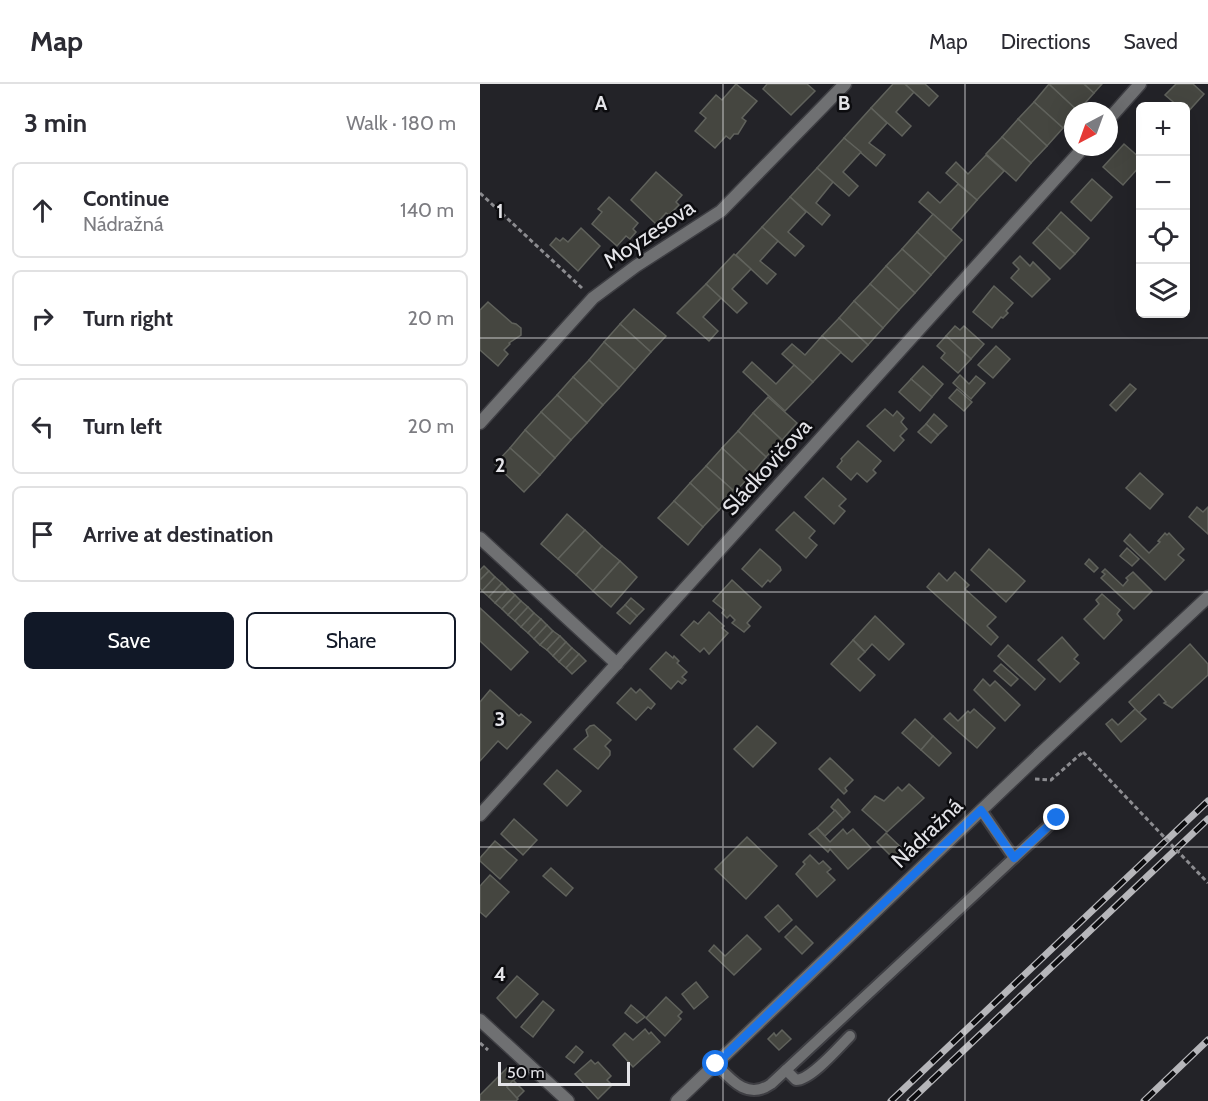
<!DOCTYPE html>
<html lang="en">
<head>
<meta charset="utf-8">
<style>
	:root { --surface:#fff; --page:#f2f2f3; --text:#2b2b33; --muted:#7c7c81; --line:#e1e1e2; --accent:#111827 }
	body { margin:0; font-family:Cabin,sans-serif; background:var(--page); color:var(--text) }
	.controls { position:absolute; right:18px; top:18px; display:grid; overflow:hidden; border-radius:9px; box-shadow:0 6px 24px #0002 }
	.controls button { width:54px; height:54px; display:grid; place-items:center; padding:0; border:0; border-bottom:2px solid var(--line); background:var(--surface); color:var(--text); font:30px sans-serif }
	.compass { position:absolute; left:584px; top:18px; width:54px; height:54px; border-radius:50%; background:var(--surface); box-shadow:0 6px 24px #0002; rotate:221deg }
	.scale { position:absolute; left:18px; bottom:15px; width:132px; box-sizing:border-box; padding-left:6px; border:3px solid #e4e4e8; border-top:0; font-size:16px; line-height:21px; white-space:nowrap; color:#e4e4e8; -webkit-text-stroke:4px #0c0c0f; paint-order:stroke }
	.stop { position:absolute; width:18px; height:18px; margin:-14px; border:4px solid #1a73e8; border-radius:50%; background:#fff }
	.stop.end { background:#1a73e8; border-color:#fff; box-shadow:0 2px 6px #0008 }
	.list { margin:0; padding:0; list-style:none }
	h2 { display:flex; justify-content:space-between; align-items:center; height:78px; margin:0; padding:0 24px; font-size:26px }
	h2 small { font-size:20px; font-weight:400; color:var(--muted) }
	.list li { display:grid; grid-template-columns:39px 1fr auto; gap:18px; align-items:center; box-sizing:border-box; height:96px; margin:0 12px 12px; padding:0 12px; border:2px solid var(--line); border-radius:9px }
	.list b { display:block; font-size:22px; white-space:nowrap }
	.list p { margin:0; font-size:20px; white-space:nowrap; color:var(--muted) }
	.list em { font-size:20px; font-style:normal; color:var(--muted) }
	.actions { display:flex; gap:12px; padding:18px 24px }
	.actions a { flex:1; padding:14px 0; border:2px solid var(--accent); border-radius:9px; text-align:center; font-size:21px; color:var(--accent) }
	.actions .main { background:var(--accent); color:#fff }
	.icon { flex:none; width:33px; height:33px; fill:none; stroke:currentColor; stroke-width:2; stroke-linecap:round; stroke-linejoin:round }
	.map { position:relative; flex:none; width:728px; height:1017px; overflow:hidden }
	header { display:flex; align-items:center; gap:36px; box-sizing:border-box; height:84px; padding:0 30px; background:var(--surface); border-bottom:2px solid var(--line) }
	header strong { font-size:28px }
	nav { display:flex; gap:33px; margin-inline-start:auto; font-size:21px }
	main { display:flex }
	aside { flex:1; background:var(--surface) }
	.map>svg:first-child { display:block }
	.building { fill:#454640; stroke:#60625c; stroke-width:1.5 }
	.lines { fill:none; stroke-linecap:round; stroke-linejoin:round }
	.service-casing { stroke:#3e3e43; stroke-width:14 }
	.minor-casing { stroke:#3e3e43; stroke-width:15 }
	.tertiary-casing { stroke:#3e3e43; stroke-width:15 }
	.path { stroke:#8c8c90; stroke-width:3; stroke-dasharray:4.5 3; stroke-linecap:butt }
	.service { stroke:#6f7072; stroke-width:10 }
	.minor { stroke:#6f7072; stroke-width:12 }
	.tertiary { stroke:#6f7072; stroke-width:12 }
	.rail-casing { stroke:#b6b6ba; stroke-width:7 }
	.rail { stroke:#0c0c0f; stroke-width:4.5; stroke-dasharray:14; stroke-linecap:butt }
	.path-bridge { stroke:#8c8c90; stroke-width:3; stroke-dasharray:4.5 3; stroke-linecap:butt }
	.route { stroke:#1a73e8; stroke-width:8 }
	.grid { fill:none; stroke:#e4e4e8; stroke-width:1.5; stroke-opacity:0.55 }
	.labels { text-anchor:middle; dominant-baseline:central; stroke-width:5; stroke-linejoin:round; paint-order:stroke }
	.street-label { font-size:22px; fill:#e4e4e8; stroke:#0c0c0f }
	.grid-label { font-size:20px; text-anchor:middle; font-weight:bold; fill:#e4e4e8; stroke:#0c0c0f; stroke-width:5; stroke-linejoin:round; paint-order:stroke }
</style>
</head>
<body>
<header>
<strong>Map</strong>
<nav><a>Map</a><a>Directions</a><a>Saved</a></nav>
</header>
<main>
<aside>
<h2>3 min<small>Walk · 180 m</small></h2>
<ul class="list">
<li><svg class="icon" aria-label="ahead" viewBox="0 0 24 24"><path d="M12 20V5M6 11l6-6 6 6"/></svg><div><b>Continue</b><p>Nádražná</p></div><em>140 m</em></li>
<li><svg class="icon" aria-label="right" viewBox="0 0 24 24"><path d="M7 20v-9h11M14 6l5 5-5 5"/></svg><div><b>Turn right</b></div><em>20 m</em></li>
<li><svg class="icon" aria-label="left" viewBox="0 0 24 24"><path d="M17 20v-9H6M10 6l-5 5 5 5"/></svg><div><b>Turn left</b></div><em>20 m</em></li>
<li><svg class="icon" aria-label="arrive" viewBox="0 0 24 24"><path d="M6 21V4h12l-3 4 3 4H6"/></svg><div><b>Arrive at destination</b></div></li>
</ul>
<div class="actions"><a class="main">Save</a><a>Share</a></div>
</aside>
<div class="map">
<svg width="728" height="1017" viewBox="0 0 728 1017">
	<rect width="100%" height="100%" fill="#232328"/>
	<!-- building -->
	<g class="building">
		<path d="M256,0L277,17L262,34L266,37L258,50H254L250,55L246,52L235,64L215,47L226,34L220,29L236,11L242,16Z"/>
		<path d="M287,0H327L335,7L311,31L283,5Z"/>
		<path d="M413,0H425L434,8L416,28L431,42L422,52L391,24Z"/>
		<path d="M425,0H445L458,12L449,22Z"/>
		<path d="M569,0L598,27H593V33L583,44L554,18Z"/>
		<path d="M569,0H604L614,9L598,27Z"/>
		<path d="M604,0H622L614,9Z"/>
		<path d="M696,0H713L724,10L706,30V22H698L685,11Z"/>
		<path d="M554,18L583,44L567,62L538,35Z"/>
		<path d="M391,24L407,39L389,59L405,71L396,82L364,54Z"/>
		<path d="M538,35L567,62L551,79L522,53Z"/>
		<path d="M522,53L551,79L536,97L506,70Z"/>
		<path d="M364,54L381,68L363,88L378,102L369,112L337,84Z"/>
		<path d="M644,60L660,74V82L643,101L623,83Z"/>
		<path d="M506,71L524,87L497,116L466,89L476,78L488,90Z"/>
		<path d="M337,84L353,98L336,119L350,131L342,141L310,113Z"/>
		<path d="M176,88L202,111L196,118L199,121L189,131L186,129L176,140L151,116Z"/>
		<path d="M612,95L632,113L611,137L591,118Z"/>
		<path d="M478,100L497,116L471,146L439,118L448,108L460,119Z"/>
		<path d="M129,113L158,139L153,145L156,148L150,155L146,152L137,162L112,140L122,128L118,125Z"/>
		<path d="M310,113L326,128L308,148L324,162L315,172L282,143Z"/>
		<path d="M581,128L609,154L595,170L567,144Z"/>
		<path d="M453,130L482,156L466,174L437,148Z"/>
		<path d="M282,143L298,157L280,177L296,190L287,200L256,171Z"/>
		<path d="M101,144L120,162L98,187L70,161L76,154L80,157L83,154L88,158Z"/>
		<path d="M567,144L595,170L580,185L553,159Z"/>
		<path d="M437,148L466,174L451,191L422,165Z"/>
		<path d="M422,165L451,191L435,209L406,182Z"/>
		<path d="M254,170L271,185L252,205L267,219L257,229L226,200Z"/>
		<path d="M540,172L550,182L553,178L570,195L552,213L531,194L539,185L533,179Z"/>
		<path d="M406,182L435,209L419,226L390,200Z"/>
		<path d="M226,200L241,214L223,233L238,247L229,257L197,229Z"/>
		<path d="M390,200L419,226L403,244L374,217Z"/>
		<path d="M514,202L533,219L526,227L528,229L523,234L521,233L512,244L493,228Z"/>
		<path d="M374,217L403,244L388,261L359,234Z"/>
		<path d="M8,218L32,239L36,240L41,244V251L29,259L30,260L24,266L28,270L18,282L0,266V226Z"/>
		<path d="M154,225L186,252L171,268L140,240Z"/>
		<path d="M359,234L388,261L372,278L342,252Z"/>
		<path d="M140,240L171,268L155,286L124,258Z"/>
		<path d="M475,242L480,246L484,242L504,260L491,275L466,252Z"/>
		<path d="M342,252L361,268L333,298L302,270L312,260L325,271Z"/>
		<path d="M466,252L491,275L478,289L461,274L465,269L457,262Z"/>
		<path d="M124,258L155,286L139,304L109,276Z"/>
		<path d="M516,262L530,275L513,294L498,281Z"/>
		<path d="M109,276L139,304L123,321L93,293Z"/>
		<path d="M272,278L296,300L314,281L333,298L305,327L263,288Z"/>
		<path d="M443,282L463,300L452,313L431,295Z"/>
		<path d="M480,291L489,300L496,292L505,299L491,315L473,299Z"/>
		<path d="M93,293L123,321L107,339L77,311Z"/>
		<path d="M431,295L452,313L440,327L419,308Z"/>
		<path d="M650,300L656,305L636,327L630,321Z"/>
		<path d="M477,305L492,318L484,327L469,314Z"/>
		<path d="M77,311L107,339L91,356L61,328Z"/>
		<path d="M288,313L317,339L302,356L273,329Z"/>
		<path d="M405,325L413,332L417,327L424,334L421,338L427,345L420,352L424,356L414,367L387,342Z"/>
		<path d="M61,328L91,356L75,374L45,346Z"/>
		<path d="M273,329L302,356L286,373L258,347Z"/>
		<path d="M454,330L467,342L458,351L446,340Z"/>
		<path d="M446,340L458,351L451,359L438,348Z"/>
		<path d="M45,346L75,374L60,391L30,364Z"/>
		<path d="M258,347L286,373L271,391L242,364Z"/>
		<path d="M378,357L401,377L393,386L396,389L387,398L377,389L371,396L357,383L362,377L361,375Z"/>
		<path d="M30,364L60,391L44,408L15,380Z"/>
		<path d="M242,364L271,391L255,408L226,382Z"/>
		<path d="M226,382L255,408L239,426L210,399Z"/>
		<path d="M660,389L683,410L670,425L646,404Z"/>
		<path d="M343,394L366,415L359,422L365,427L354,440L325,413Z"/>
		<path d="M210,399L239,426L223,443L194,417Z"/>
		<path d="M194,417L223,443L208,461L178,434Z"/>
		<path d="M717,423L723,428L728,423V450L709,433Z"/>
		<path d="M314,428L335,447L329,454L337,461L326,474L296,446Z"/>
		<path d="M87,430L105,446L78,475L61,460Z"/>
		<path d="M105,446L122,462L96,491L78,475Z"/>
		<path d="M685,449L687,451L689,449L704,465L698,471L704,476L685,496L644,457L650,450L669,469L680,458L678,457Z"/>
		<path d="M122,462L140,477L113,507L96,491Z"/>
		<path d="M647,464L659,475L652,482L640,472Z"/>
		<path d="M280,465L300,483L301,486L290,498L288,496L282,503L262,485Z"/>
		<path d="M509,465L545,497L526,518L491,486Z"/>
		<path d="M609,475L618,484L614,488L605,480Z"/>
		<path d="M140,477L157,493L131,523L113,507Z"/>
		<path d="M4,482L9,487L0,496V486Z"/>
		<path d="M625,485L643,502L648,496L646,494L653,488L672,507L654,525L621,494L625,490L622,488Z"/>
		<path d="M9,487L15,493L2,507L0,504V496Z"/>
		<path d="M475,488L489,501L485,505L516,533L507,542L518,553L511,561L447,503L459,489L467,497Z"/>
		<path d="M15,493L22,499L9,513L2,507Z"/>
		<path d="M252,496L281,523L267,539L270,542L264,548L252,539L255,536L250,531L247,534L242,529L244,526L233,517Z"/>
		<path d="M22,499L28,505L15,519L9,513Z"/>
		<path d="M28,505L35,511L22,525L15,519Z"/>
		<path d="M622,510L640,526L637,530L642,536L624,555L604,535L619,520L616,516Z"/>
		<path d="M35,511L41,517L28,531L22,525Z"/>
		<path d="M151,514L164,525L157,532L145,521Z"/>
		<path d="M41,517L48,523L35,537L28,531Z"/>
		<path d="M145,521L157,532L150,540L137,529Z"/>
		<path d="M48,523L54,529L41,543L35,537Z"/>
		<path d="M0,524L48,568L31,586L0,557Z"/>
		<path d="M229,528L244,542L242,544L248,549L229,570L224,564L220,568L201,551L214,537L218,540Z"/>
		<path d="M54,529L61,535L48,549L41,543Z"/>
		<path d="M395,532L424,560L409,576L392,560L385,568L373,556Z"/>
		<path d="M61,535L67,541L54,555L48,549Z"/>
		<path d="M67,541L73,547L60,561L54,555Z"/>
		<path d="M73,547L80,552L67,566L60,561Z"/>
		<path d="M80,552L86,558L73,572L67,566Z"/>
		<path d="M582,553L598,571L594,575L599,579L580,598L558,576Z"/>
		<path d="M373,556L385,568L378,575L395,591L380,607L351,580Z"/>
		<path d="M86,558L92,564L79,578L73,572Z"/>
		<path d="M710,560L728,580V591L692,624L684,619L686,618L679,610L659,629L649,618Z"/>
		<path d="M528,561L565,595L555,606L518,572Z"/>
		<path d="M92,564L99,570L86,584L79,578Z"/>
		<path d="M186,568L193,574L194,572L199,577L197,579L207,588L202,593L206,596L202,600L198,597L191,605L170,585Z"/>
		<path d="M99,570L106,577L92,590L86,584Z"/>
		<path d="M521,580L538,595L531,602L514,587Z"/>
		<path d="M503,595L510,602L515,597L540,621L525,637L494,606Z"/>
		<path d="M151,604L156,609L160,605L175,620L171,625L168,623L156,636L137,619Z"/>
		<path d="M10,606L39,632L41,630L51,638L27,665L18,657L0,677V618Z"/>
		<path d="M494,625L515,644L497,664L464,635L470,629L478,637L488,627L490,629Z"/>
		<path d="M655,625L666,635L641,658L626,640L632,635L638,641Z"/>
		<path d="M435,635L453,652L441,666L422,649Z"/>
		<path d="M114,641L131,656L125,662L130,667V671L118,685L94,665L108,652L106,646L110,642Z"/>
		<path d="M277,642L296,659L273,683L254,665Z"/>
		<path d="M453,652L471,669L459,682L441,666Z"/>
		<path d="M350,674L373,696L365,704L367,707L364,710L339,685Z"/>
		<path d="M77,686L101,707L87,722L64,700Z"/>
		<path d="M429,700L444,714L407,748L382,726L395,712L404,717L418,703L422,707Z"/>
		<path d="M358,715L370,728L363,735L351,723Z"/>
		<path d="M355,726L363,735L345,752L337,744Z"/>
		<path d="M34,735L57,756L43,771L21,750Z"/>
		<path d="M337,744L350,758L363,745L367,750L373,745L391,764L368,785L350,765L348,768L329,750Z"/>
		<path d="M406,749L429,771L419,780L397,758Z"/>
		<path d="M267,753L297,782L266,815L235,785Z"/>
		<path d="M15,757L37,776L20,795L0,777V774Z"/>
		<path d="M330,771L339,780L343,777L351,785L347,788L355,796L337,813L316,790L325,780L323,778Z"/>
		<path d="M71,784L93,804L86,812L63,792Z"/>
		<path d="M10,791L29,808L6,833L0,828V802Z"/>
		<path d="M298,821L312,836L299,848L285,833Z"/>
		<path d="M316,842L333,859L322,870L305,853Z"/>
		<path d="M267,851L281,865L254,891L229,867L234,861L245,872Z"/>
		<path d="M37,892L58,910L36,934L17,914Z"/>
		<path d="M216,898L228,913L214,925L202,910Z"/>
		<path d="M186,913L202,928L198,932L201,935L185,952L166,934Z"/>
		<path d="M63,917L74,926L53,953L41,943Z"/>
		<path d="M151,921L165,933L157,939L145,929Z"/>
		<path d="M165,945L169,950L171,948L180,958L153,983L133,961L145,949L153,956Z"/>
		<path d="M302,946L311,955L299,966L288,955L294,949L296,952Z"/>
		<path d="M96,962L103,968L94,979L86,973Z"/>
		<path d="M111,976L115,980L118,978L131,992L127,996L132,1001L118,1015L95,990Z"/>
		<path d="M27,984L37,993L27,1003L38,1015L36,1017H0V1011Z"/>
		<path d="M33,996L44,1007L37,1014L27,1003Z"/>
	</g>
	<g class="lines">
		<defs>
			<g id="service">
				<path d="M501,726L534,774"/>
				<path d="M236,980C252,997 268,1016 291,1000L577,734"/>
				<path d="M306,986L316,996C331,996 359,963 370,952"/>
			</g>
			<g id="minor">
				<path d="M629,35L660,0"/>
				<path d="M0,339L113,214L156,182L241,127L365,0"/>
				<path d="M0,454L137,580"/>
				<path d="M0,731L604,63"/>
				<path d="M0,936L88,1017"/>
				<path d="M197,1017L559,671"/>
			</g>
			<path id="tertiary" d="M559,671L728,513"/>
		</defs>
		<!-- service casing -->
		<use href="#service" class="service-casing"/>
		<!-- minor casing -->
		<use href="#minor" class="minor-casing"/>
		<!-- tertiary casing -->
		<use href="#tertiary" class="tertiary-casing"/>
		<!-- path -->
		<g class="path">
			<path d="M0,109L102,204"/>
			<path d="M555,695L571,696L603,668"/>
			<path d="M0,959L8,966"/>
		</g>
		<!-- service -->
		<use href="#service" class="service"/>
		<!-- minor -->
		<use href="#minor" class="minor"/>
		<!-- tertiary -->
		<use href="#tertiary" class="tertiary"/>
		<defs>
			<g id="rail">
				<path d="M411,1017L728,717"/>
				<path d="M430,1017L728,735"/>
				<path d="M664,1017L728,956"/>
			</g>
		</defs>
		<!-- rail casing -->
		<use href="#rail" class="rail-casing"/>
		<!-- rail -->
		<use href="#rail" class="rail"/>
		<!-- path-bridge -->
		<path class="path-bridge" d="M603,668L728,799"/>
	</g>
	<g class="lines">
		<!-- route -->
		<path class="route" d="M236,980L501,726L534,774L577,734"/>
	</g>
	<!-- grid -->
	<path class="grid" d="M243,0V1017M485,0V1017M0,254H728M0,508H728M0,763H728"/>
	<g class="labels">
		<!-- street labels -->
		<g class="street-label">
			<text transform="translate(169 150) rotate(-34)">Moyzesova</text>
			<text transform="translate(287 383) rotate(-48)">Sládkovičova</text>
			<text transform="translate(447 749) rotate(-44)">Nádražná</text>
		</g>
	</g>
	<g class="grid-label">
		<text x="121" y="26">A</text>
		<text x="364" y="26">B</text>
		<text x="20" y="134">1</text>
		<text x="20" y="388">2</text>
		<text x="20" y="642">3</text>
		<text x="20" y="897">4</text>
	</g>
</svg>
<div class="controls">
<button>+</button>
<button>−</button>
<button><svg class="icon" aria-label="locate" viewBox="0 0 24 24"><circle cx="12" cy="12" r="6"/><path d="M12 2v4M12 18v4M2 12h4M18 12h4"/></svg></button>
<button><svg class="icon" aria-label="layers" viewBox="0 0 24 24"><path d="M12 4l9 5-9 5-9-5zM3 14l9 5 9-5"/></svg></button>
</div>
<svg class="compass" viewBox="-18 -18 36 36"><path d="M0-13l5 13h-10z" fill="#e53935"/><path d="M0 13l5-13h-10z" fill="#7c7c81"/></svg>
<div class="scale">50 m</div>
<div class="stop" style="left:236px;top:980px"></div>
<div class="stop end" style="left:577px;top:734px"></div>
</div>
</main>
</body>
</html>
